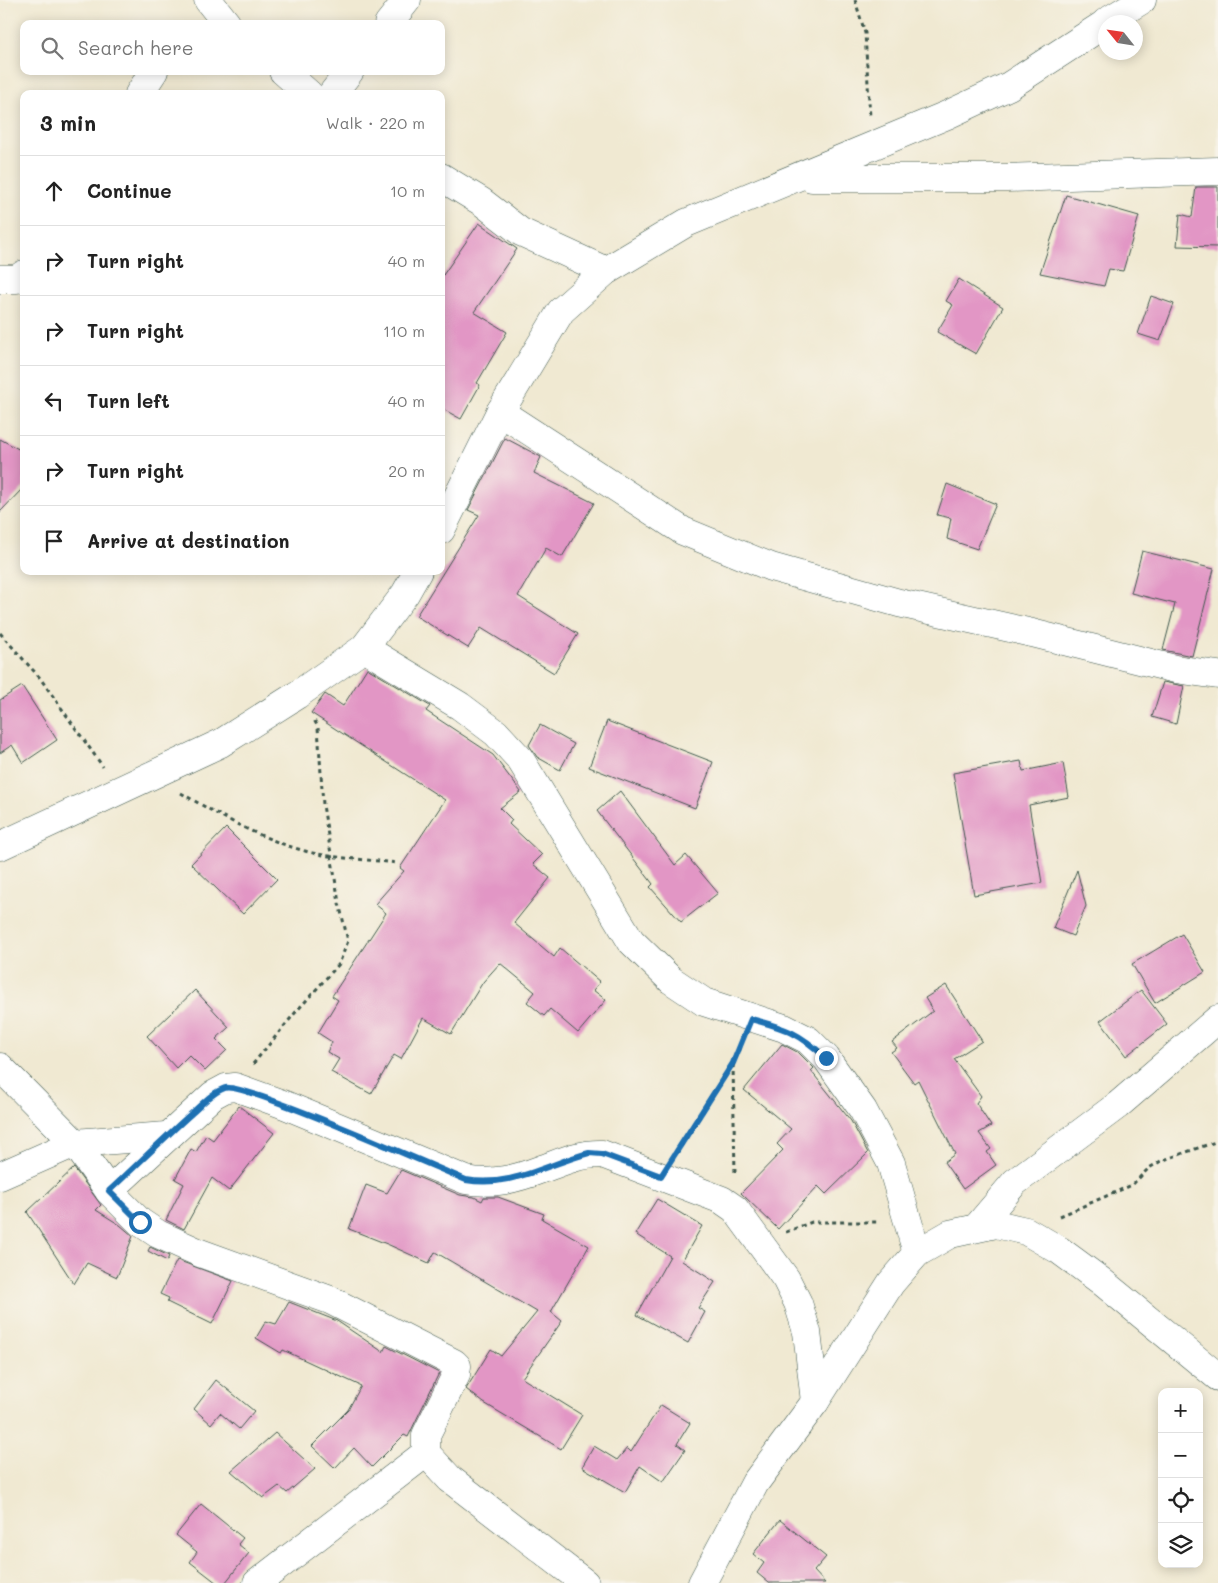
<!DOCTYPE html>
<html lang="en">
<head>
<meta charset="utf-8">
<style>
	:root { --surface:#fff; --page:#f2f2f2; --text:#222; --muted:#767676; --line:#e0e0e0 }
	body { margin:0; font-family:Mali,sans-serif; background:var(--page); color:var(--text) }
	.controls { position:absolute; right:15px; bottom:15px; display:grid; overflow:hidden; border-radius:10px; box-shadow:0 2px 12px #0003 }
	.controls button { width:45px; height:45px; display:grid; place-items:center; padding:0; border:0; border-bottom:1px solid var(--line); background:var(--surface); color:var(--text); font:25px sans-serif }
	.compass { position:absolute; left:1098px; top:15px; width:45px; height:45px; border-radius:50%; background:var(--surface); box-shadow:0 2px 12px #0003; rotate:300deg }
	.stop { position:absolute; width:15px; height:15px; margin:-11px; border:4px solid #1f6fb2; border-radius:50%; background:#fff }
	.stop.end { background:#1f6fb2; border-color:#fff; box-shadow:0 1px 5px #0008 }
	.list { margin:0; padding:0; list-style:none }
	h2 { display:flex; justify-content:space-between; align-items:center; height:65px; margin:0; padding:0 20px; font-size:21px }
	h2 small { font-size:16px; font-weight:400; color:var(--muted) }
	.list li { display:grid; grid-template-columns:32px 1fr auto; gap:15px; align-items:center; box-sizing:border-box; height:70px; padding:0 20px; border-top:1px solid var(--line) }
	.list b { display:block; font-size:19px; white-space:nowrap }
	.list em { font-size:16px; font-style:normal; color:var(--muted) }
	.icon { flex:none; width:28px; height:28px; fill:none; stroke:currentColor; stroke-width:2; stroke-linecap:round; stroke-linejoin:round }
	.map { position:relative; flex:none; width:1218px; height:1583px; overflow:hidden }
	.search { position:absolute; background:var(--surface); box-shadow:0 2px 12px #0003; left:20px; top:20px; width:425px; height:55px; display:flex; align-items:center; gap:12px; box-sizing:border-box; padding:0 18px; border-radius:10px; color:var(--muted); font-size:19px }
	.panel { position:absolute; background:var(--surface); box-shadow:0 2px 12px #0003; left:20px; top:90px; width:425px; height:485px; border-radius:10px }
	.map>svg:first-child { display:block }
	.building { fill:#e296c5 }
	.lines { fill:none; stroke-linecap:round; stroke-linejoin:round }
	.minor-casing { stroke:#3e574c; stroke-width:29 }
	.path { stroke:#3e574c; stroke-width:3; stroke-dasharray:4 4; stroke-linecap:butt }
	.minor { stroke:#fff; stroke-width:28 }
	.route { stroke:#1f6fb2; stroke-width:6 }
</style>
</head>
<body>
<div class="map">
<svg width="1218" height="1583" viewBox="0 0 1218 1583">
	<rect width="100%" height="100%" fill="#f7f3e8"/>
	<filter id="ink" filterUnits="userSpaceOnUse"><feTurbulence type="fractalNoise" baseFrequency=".02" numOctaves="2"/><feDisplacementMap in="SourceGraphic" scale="10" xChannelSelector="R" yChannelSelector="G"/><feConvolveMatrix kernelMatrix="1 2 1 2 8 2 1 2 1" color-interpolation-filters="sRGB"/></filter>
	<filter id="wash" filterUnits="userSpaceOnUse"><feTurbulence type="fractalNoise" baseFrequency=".0096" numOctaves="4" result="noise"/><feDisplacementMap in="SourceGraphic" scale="20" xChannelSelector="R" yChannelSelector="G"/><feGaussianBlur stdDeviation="1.12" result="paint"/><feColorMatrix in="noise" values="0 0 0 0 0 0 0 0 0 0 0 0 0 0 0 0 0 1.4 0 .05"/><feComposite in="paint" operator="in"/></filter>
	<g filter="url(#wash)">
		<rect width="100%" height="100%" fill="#f0e9d2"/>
		<g id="blocks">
			<!-- building -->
			<g class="building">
				<path d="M1196,187H1218V247L1177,246L1180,214L1192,217Z"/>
				<path d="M1066,195L1139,216L1123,271L1109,269L1104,286L1040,273Z"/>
				<path d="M479,223L517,249L474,312L507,332L477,383L480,385L461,419L441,408V278Z"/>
				<path d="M959,279L1003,307L976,354L937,332L953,305L946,301Z"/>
				<path d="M1151,296L1174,304L1160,341L1138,334Z"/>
				<path d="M505,438L541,457L534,473L594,503L562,557L546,548L518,596L578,634L554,673L481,628L468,648L416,616L479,515L468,510Z"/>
				<path d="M0,439L24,452V487L0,512Z"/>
				<path d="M947,484L996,504L977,549L947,539L951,518L937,515Z"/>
				<path d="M1142,551L1214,569L1192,656L1163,650L1175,604L1131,593Z"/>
				<path d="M367,668L430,706L426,711L493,755L521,792L500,808L512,820L509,824L542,855L533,864L550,878L514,923L554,957L560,948L600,982L593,990L606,1000L578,1033L550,1009L544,1016L527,1002L535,992L500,963L483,982L451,1034L423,1018L401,1059L394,1055L371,1094L331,1072L339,1059L327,1052L332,1042L318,1033L338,1000L332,996L386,913L375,904L404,871L400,868L445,800L311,713L325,694L343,706Z"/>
				<path d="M1163,682L1184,686L1176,724L1152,717Z"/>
				<path d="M22,686L57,740L23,763L12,745L0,753V700Z"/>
				<path d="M607,721L713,762L695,808L589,767Z"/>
				<path d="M540,725L574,744L560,770L537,757L529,745Z"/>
				<path d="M1021,761L1023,771L1063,763L1069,797L1029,805L1042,883L974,895L953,773Z"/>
				<path d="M620,791L675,865L686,855L718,893L681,922L650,887L653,884L597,811Z"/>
				<path d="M226,828L277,879L243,914L191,864Z"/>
				<path d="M1077,870L1086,906L1073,936L1053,928Z"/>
				<path d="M1182,934L1205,972L1155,1003L1132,964Z"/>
				<path d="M946,985L982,1041L954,1059L981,1096L976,1103L991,1126L979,1133L991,1149L987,1152L996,1165L963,1189L944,1162L955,1154L918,1080L914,1083L891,1052L897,1048L892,1042L933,1011L925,998Z"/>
				<path d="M195,990L229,1027L216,1039L227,1050L205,1071L189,1055L176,1068L147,1036Z"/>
				<path d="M1141,990L1167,1024L1126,1056L1100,1021Z"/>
				<path d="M782,1044L799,1053L814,1068L811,1071L851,1121L868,1153L826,1194L818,1186L778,1229L741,1193L783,1150L777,1144L791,1129L744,1090Z"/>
				<path d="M239,1106L274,1133L229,1191L212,1178L184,1229L166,1220L184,1184L175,1179L191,1149L196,1152L206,1135L213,1140Z"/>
				<path d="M74,1168L101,1205L96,1210L120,1225L133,1236L117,1277L87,1263L74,1284L27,1212Z"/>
				<path d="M401,1170L460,1195L474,1197L482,1201L484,1197H498L544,1214L542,1219L589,1246L551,1312L562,1321L522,1378L582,1415L561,1449L484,1403L466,1389L491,1349L501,1356L537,1312L435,1252L429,1263L387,1244L349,1229L366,1185L387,1193Z"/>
				<path d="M657,1199L702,1226L682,1261L715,1282L698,1308L705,1312L688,1343L637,1315L670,1256L635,1234Z"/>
				<path d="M150,1247L169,1256L167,1261L148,1251Z"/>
				<path d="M177,1260L233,1281L212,1324L167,1302L169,1298L160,1294Z"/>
				<path d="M289,1302L337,1321L383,1352L386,1346L439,1373L408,1437L404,1435L372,1467L354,1448L335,1468L312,1446L348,1410L361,1386L283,1350L281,1353L256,1338L266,1321L276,1324Z"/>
				<path d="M216,1380L254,1411L239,1429L220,1413L211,1424L194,1409Z"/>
				<path d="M661,1405L690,1423L677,1444L685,1450L663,1482L640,1466L625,1492L582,1467L594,1446L617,1460L627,1448L631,1452Z"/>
				<path d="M275,1433L315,1469L287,1493L279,1486L263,1498L231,1471Z"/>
				<path d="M201,1504L243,1538L238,1544L249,1553L225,1583H217L190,1562L197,1552L176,1535Z"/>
				<path d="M780,1520L826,1557L814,1571L825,1583H769L757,1573L764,1563L753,1554Z"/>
			</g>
		</g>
	</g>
	<g filter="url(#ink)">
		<use href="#blocks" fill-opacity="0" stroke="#3e574c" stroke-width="1"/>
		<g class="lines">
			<defs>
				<g id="minor">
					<path d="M208,0L227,24"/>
					<path d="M1106,22L1142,0"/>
					<path d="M388,24L407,0"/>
					<path d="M283,71L309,94"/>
					<path d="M139,94L154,71"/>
					<path d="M332,94L350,71"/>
					<path d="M441,177L482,202L521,232L606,271"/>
					<path d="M812,178H1006L1218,171"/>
					<path d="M0,279H17L24,274"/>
					<path d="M500,412L683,531L771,567L899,603L1032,633L1175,669L1218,675"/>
					<path d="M441,530L500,412L561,311L606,271L686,223L947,115L1009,86L1106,23"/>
					<path d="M364,648L460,706L496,733L520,759L631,941L671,980L704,1002L784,1028L808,1040L826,1058L863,1110L891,1163L917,1253"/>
					<path d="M0,846L221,743L297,695L364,648L405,594L418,571"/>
					<path d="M0,1067L75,1143L109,1191L140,1222L158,1234L200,1253L330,1300L454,1363L457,1366L456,1375L426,1435V1453L450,1479L585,1583"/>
					<path d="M0,1176L75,1143L166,1136"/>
					<path d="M109,1191L213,1095L226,1088L235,1087L285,1105L466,1180C493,1185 516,1179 542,1169C562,1162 580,1153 602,1154L722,1200L735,1209L786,1279L798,1303L807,1332L815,1402"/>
					<path d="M977,1227L1015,1182L1118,1105L1218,1019"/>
					<path d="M257,1583L426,1453"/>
					<path d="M702,1583L755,1483L815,1402L891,1283L917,1253L950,1234L996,1224L1026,1231L1059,1250L1101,1281L1218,1377"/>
				</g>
			</defs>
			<!-- minor casing -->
			<use href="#minor" class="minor-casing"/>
			<!-- path -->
			<g class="path">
				<path d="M855,0L865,33L870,118"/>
				<path d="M0,633L40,678L103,767"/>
				<path d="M181,793C220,816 261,839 305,851C334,859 366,859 396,863"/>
				<path d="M253,1064L295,1013L339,964L348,941L339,903L323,805L318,727L313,718"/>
				<path d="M733,1064L735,1175"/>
				<path d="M676,1153L733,1063L742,1043"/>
				<path d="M1060,1216L1132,1185L1149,1168L1161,1161L1218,1141"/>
				<path d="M786,1232L812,1222H878"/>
			</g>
			<!-- minor -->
			<use href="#minor" class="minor"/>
		</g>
	</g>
	<g class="lines" filter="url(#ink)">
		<!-- route -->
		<path class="route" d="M140,1222L109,1191C137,1165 164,1138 192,1113C202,1104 213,1092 225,1088C243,1082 435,1167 466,1180C511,1188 547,1164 589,1153L602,1154L661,1176L733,1063L751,1019C785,1028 800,1033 826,1058"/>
	</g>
</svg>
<div class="controls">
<button>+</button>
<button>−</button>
<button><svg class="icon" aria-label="locate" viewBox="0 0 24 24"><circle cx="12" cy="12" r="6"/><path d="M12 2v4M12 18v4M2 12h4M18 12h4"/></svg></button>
<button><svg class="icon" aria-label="layers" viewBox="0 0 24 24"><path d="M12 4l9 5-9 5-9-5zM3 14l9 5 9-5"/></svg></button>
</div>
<svg class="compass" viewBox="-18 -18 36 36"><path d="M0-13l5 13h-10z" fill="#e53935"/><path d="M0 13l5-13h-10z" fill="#767676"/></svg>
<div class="stop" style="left:140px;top:1222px"></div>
<div class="stop end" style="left:826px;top:1058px"></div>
<div class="search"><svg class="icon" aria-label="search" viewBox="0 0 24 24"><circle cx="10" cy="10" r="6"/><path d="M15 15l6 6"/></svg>Search here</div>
<section class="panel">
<h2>3 min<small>Walk · 220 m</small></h2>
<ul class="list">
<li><svg class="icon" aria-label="ahead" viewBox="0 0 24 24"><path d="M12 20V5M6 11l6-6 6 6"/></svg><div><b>Continue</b></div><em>10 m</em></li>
<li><svg class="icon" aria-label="right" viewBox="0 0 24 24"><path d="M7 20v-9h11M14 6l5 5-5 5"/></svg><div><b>Turn right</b></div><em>40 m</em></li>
<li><svg class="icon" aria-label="right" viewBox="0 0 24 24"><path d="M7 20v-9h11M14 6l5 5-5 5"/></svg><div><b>Turn right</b></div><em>110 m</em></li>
<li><svg class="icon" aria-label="left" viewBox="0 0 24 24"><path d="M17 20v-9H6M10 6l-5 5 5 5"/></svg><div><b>Turn left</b></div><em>40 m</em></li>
<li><svg class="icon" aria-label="right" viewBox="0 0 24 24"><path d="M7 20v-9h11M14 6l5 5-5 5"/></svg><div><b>Turn right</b></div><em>20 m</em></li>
<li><svg class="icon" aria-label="arrive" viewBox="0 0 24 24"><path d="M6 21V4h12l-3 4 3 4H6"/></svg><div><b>Arrive at destination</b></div></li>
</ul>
</section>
</div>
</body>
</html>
